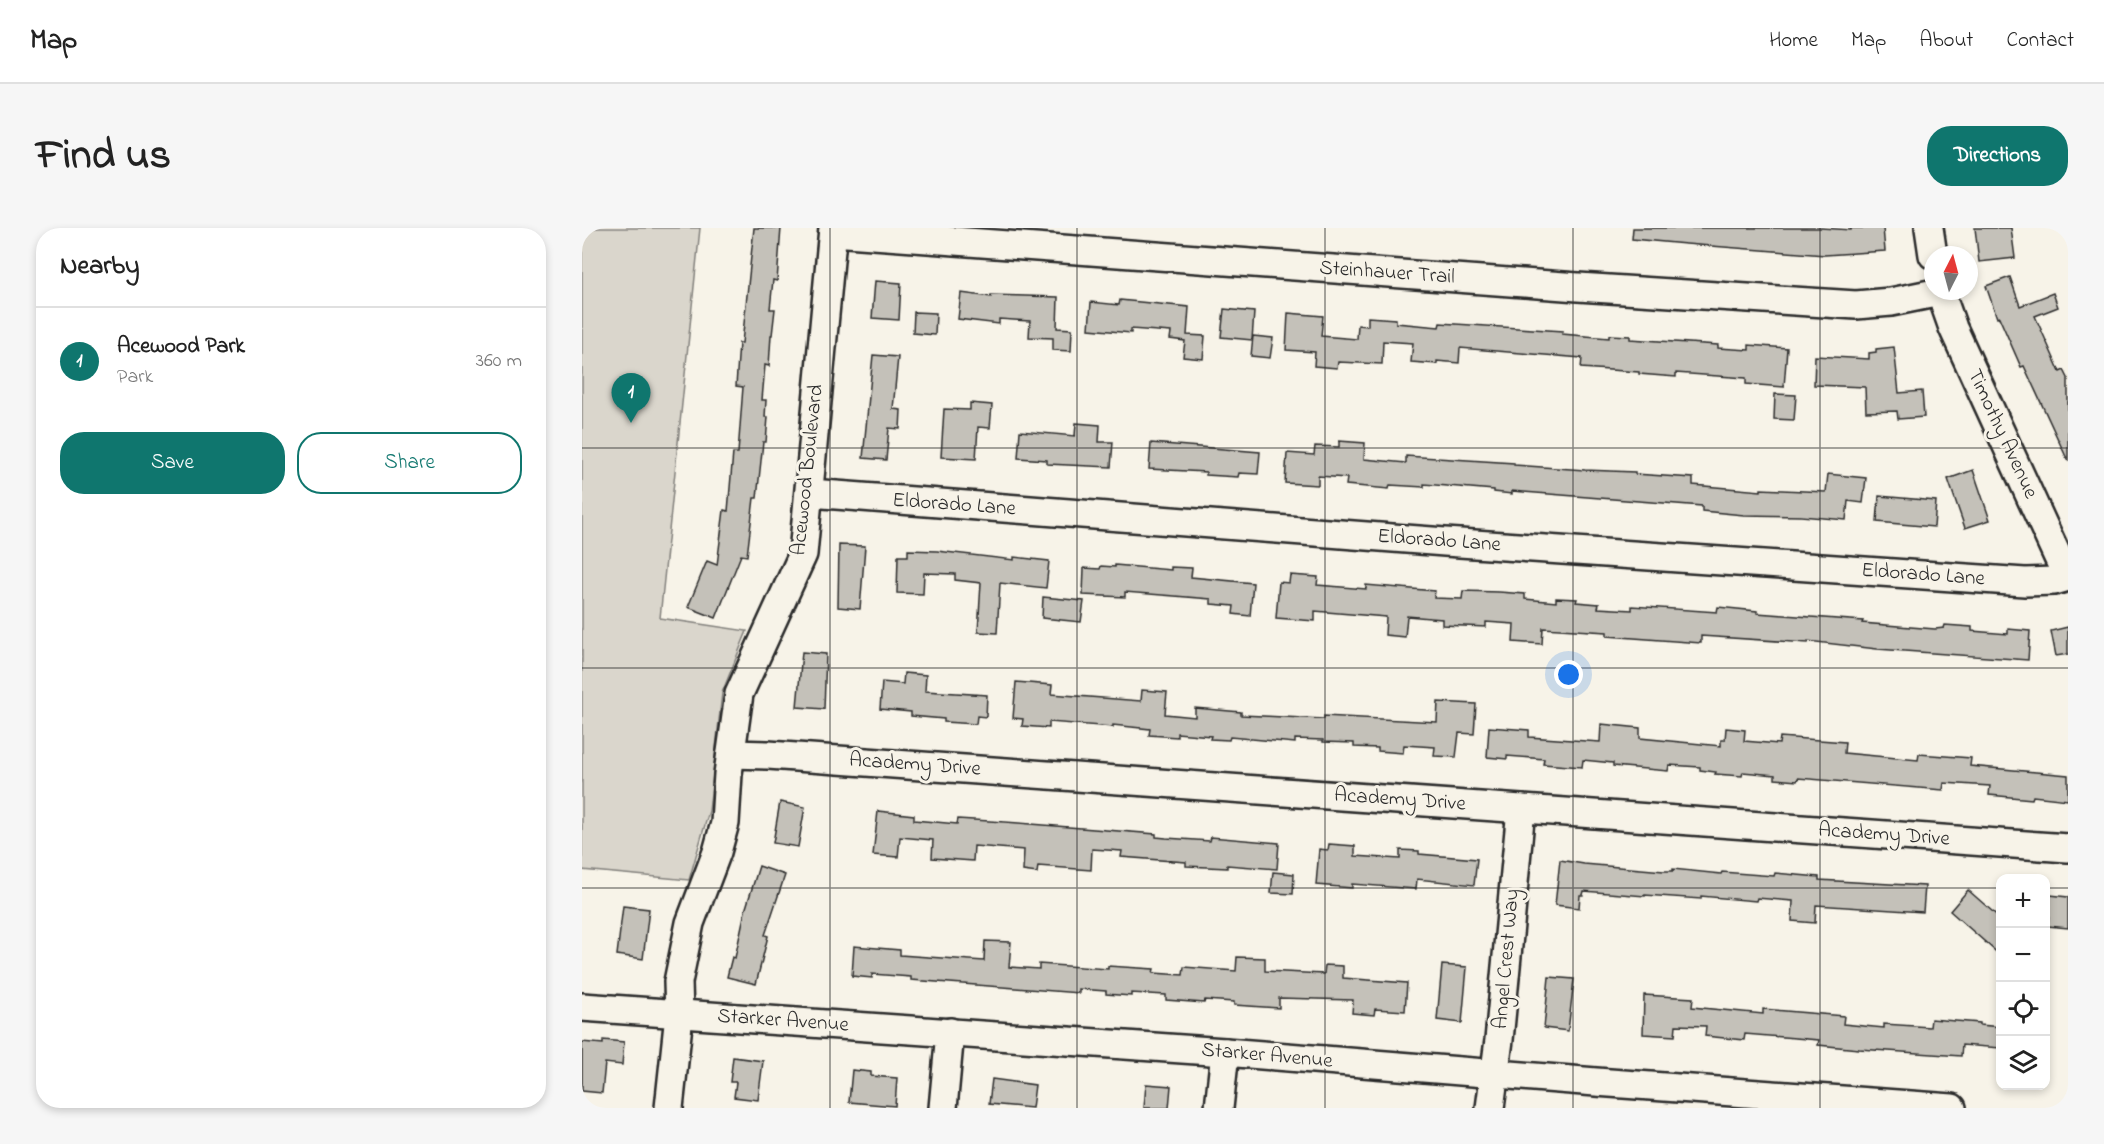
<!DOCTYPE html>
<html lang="en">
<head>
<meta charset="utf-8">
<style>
	:root { --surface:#fff; --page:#f6f6f6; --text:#222; --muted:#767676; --line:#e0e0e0; --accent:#0f766e }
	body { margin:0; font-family:"Indie Flower",sans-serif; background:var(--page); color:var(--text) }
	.controls { position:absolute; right:18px; bottom:18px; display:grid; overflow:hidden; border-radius:12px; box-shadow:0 3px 9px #0003 }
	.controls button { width:54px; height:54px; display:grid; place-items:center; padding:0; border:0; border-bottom:2px solid var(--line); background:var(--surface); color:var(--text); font:30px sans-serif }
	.compass { position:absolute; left:1342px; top:18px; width:54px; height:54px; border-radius:50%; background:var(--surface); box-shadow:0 3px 9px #0003; rotate:6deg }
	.you { position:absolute; left:987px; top:447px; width:21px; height:21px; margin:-15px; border:4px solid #fff; border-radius:50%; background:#1a73e8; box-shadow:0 0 0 9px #1a73e833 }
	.badge { display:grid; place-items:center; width:39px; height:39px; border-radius:50%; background:var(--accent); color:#fff; font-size:20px; font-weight:700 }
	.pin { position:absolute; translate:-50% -50px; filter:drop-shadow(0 2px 3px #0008) }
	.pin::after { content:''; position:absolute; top:32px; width:21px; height:18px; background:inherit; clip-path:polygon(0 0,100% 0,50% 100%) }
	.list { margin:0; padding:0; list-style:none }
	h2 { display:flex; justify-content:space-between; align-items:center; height:78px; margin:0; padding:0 24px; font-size:26px }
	h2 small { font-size:20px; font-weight:400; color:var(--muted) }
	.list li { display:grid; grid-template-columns:39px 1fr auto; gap:18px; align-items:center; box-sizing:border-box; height:108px; padding:0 24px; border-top:2px solid var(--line) }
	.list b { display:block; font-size:22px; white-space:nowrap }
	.list p { margin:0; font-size:20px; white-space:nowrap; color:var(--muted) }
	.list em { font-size:20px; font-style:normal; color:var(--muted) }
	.actions { display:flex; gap:12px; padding:18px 24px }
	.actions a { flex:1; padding:14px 0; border:2px solid var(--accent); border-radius:24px; text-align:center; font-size:21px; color:var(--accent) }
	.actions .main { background:var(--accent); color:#fff }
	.icon { flex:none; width:33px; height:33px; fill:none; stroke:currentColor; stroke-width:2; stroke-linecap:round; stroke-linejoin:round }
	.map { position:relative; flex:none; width:1486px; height:880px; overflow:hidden; border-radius:24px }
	header { display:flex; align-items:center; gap:36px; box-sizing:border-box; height:84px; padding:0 30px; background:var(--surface); border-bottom:2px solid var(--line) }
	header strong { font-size:28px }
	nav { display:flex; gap:33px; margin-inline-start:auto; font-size:21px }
	.intro { display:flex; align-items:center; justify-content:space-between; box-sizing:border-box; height:144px; padding:0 36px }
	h1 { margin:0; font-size:42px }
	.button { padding:15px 27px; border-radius:24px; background:var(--accent); color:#fff; font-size:21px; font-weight:700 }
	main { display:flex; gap:36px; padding:0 36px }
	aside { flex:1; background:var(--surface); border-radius:24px; box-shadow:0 3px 9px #0003 }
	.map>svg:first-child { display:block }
	.green { fill:#dad6cc; stroke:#82807c; stroke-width:1.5 }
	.building { fill:#c4c1b9; stroke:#2b2b2b; stroke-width:1.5 }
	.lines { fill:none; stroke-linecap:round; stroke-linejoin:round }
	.minor-casing { stroke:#2b2b2b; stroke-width:32 }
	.minor { stroke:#f7f3e8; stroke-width:27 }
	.grid { fill:none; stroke:#2b2b2b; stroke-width:1.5; stroke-opacity:0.55 }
	.labels { text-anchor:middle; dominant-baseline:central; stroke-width:6; stroke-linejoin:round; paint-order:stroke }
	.street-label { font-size:21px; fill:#2b2b2b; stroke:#f7f3e8 }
</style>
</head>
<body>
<header>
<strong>Map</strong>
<nav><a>Home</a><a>Map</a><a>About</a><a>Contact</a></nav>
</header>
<div class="intro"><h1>Find us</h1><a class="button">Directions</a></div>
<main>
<aside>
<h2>Nearby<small></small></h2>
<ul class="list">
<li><span class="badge">1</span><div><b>Acewood Park</b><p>Park</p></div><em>360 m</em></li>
</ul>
<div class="actions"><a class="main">Save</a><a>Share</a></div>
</aside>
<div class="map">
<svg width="1486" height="880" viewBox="0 0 1486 880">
	<rect width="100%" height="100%" fill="#f7f3e8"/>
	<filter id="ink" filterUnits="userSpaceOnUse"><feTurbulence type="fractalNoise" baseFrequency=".0167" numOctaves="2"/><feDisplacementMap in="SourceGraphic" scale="12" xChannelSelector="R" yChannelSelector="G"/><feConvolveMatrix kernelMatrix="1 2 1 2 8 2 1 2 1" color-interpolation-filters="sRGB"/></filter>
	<g filter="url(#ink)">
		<!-- green -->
		<path class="green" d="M0,0H118L78,390L165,403L140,465L127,583L107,652L0,642Z"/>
		<!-- building -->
		<g class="building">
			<path d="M172,0H199L195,53L191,52L188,81H193L190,107H189L187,138L183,137L180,172H184L183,189H186L184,214H181L175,270H172L165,328L159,327L134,390L106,379L125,333L135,337L142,282L146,283L151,225H156L161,159L154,158L157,115H160Z"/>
			<path d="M1051,0H1239L1269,2V0H1301L1303,23L1243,27L1104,16L1050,11Z"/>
			<path d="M1393,0H1429L1433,30L1397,34Z"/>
			<path d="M1428,49L1438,78L1471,65L1476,79L1453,88L1478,144L1482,142L1486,150V233L1442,138L1439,139L1417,89L1415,90L1404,58Z"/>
			<path d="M293,53L319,55L317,92L290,90Z"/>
			<path d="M379,65L409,69V67L476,69L475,100L490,101L489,123L471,122V110L447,109L448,93L417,91V96L376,91Z"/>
			<path d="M538,72L607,79L605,107L623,108L621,131L601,129L603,113L588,111L589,104L549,101V105L507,101L509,74L537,77Z"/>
			<path d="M642,81L672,84L670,112L639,109Z"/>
			<path d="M332,84L354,85L353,107L331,105Z"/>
			<path d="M706,85L741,88L739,108L775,111L776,97L786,98V89L814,91V95L857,99L858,95L981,103L980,106L1027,110V107L1048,108V111L1136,117V120L1167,122V117L1205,120L1202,159L1164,156V150L1094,145V149L1057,146V144L999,140L1000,130L878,120L877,135L855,133V136L829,134L831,115L801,113L800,136L756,134L755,140L732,138L733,124L704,122Z"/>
			<path d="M671,108L691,110L688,130L669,128Z"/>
			<path d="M1312,119L1317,165L1340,163L1342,189L1316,191L1315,183L1284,184L1283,159L1232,157L1233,128L1287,131V125L1294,124V121Z"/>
			<path d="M291,127L316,129L311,181L319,182L318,201L307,200L304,232L281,230Z"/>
			<path d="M1193,166L1214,167L1212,192L1192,191Z"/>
			<path d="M388,175L410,177L408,200L396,199L394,231L359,229L362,181L388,182Z"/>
			<path d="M494,195L518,197L517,214H531L529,239L465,236V232L436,230L438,203L493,208Z"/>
			<path d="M757,213L783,215L782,231L824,235V228L932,235V237L1003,242L1053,244V246L1111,250V257L1179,263V261L1244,264L1246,246L1284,250L1281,275L1266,273L1264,292L1219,288L1162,287L1120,283V278L930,263V266L912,264V262L842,256V259L808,257L807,261L764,257L765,250L736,248V257L703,255L705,225L732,227L733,218L757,219Z"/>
			<path d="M569,215L678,224L676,246L657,245L656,249L624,247V244L567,241Z"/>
			<path d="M1391,242L1408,292L1383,300L1366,251Z"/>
			<path d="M1297,268L1354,273L1352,299L1295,294Z"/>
			<path d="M257,317L283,318L278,381L256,379Z"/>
			<path d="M326,322L355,323L432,332V329L467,333L464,360L418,355L415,405L396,404L399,355L373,352V346L342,345L341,366L315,365L316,328H326Z"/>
			<path d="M533,337L589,342V339L610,340L609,349L671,355L668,388L651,386L652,378L629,376V371L543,364V369L501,367L502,340L518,341L519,338L533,339Z"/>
			<path d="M708,347L736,349L735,357L784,361V357L853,363L852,370L880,371L881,363L917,364L943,366V371L974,374V370L995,371L994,374L1017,376L1016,380L1050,382V378L1135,384L1136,379L1175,383V385L1281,393L1280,395L1353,401L1362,400L1363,397L1390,399V403L1426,406V401L1448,403L1446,432L1295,421L1226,413V415L1119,408V415L1025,408V404L961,400L960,416L931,414L932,396L904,394V399L860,397V391L825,388L823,409L803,407L804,389L733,383V393L694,390L697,354L707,355Z"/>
			<path d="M461,369L502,373L499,394L460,390Z"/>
			<path d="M1486,399V426L1474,428L1469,403Z"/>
			<path d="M220,424L244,426L242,481L215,479Z"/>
			<path d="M322,445L344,447L343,463L405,467L404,489L395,488L394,496L362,494V491L329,488V484L298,481L300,454L321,456Z"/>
			<path d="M434,454L470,457L469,466L559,473L560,462L585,464L583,486L613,489V480L659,484V487L742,491V488L855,494L856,474L894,476L892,506L877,505L874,529L852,528L853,519L822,517L821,525L796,523V520L772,519V515L741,514V512L713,511V515L648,509L647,512L628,511L629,508L595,505V509L567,507L568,501L531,497V499L467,494V500L440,498L441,491L431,490Z"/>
			<path d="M1019,496L1058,500V510L1139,518V512H1143L1144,500L1163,502L1162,513L1197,516L1198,509L1263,514L1262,525L1336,532L1337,526L1389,530L1388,538L1486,547V572L1451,568L1450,571L1407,567L1408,558L1362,555L1361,562L1216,550L1215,553L1193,551V547L1161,544L1160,548L1133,546L1134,544L1118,542V539L1087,537L1086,543L1031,538V535L1001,532L1000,539L961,536L962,531L925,528V531L905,529L907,499L947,502V509L1018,514Z"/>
			<path d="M198,574L223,579L216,619L191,615Z"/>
			<path d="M296,583L332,587V592L375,596L376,591L423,594L574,606V609L584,610L628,613L629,609L697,615L695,641L645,637V640L604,638V634L539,629L540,623L510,621L509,642L456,638L455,645L441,643L442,622L392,618L391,633L350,630L351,612L318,609L316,629L291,627Z"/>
			<path d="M747,616L773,618V628L818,631V622L837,623V626L895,631L892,657L835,651L834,661L770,656V660L734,657L737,621L746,622Z"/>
			<path d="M978,632L1002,636L1082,643H1091V641L1139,646L1140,644L1192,648L1193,645L1237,649V652L1343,658L1341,684L1234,677L1233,695L1210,693L1211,673L1175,670L1174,673L1119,668V671L1063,667V668L1002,663L1001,667H998L997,680L973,677Z"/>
			<path d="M177,638L203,647L183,707L186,708L174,756L145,749L150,729L153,730L163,683Z"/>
			<path d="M691,644L712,646L711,666L689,665Z"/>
			<path d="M1386,662L1419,691V728L1368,683Z"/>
			<path d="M1468,667L1486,669V700L1466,698Z"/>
			<path d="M41,678L67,681L61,731L35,727Z"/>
			<path d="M403,713L429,714L427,739L457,741V736L526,741V738L572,741L571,745L601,747L602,739L654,743L655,729L683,730V743L742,746L743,737L761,738V750L825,755L823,783L793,781L792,787L770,785L771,772L697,770V780L652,777V774L623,772L622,775L584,772V767L549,765V768L524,766V763L497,761V765L329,752V749L290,746V750L270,748L272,718L318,722V727L402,733Z"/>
			<path d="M860,737L885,739L880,795L855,792Z"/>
			<path d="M967,749L992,751L986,803L962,800Z"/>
			<path d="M1062,767L1111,770L1110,779L1181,786V781L1262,788L1261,796L1302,800V796L1348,799L1349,791L1398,795V797L1419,799V820L1380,817L1379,828L1277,821L1236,817L1237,812L1163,806L1162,812L1123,808L1124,798L1094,797L1093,808L1061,806Z"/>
			<path d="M21,812L42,814L40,837L23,835L20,865L0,863V814L21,816Z"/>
			<path d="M151,829L181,833L176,872L152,869L154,854H148Z"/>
			<path d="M270,842L289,844V848L315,850L313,878L267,874Z"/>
			<path d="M410,851L453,857L450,880L407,876Z"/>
			<path d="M564,856L589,858L587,880H562Z"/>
		</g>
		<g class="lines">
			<defs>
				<g id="minor">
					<path d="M1347,0L1351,27"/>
					<path d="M251,4L996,59L1274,77L1309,74L1358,64"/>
					<path d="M1358,63L1371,100L1485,349"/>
					<path d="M228,265L863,314L1443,354L1472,353L1486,349"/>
					<path d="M149,526L186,527L1486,620"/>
					<path d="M0,779L643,824L1014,854L1370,880"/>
					<path d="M87,880L97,787L96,754L108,695L135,624L143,595L146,546L157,466L221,326L251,0"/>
					<path d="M361,880L368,804"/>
					<path d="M637,880L643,824"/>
					<path d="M908,880L917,812L939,581"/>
				</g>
			</defs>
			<!-- minor casing -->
			<use href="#minor" class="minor-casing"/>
			<!-- minor -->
			<use href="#minor" class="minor"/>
		</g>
	</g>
	<!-- grid -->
	<path class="grid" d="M248,0V880M495,0V880M743,0V880M991,0V880M1238,0V880M0,220H1486M0,440H1486M0,660H1418M1464,660H1486"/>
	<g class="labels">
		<!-- street labels -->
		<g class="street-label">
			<text transform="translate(805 45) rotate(4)">Steinhauer Trail</text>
			<text transform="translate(1420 206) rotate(65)">Timothy Avenue</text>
			<text transform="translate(226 242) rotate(-84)">Acewood Boulevard</text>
			<text transform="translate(372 277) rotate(4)">Eldorado Lane</text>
			<text transform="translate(857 313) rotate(4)">Eldorado Lane</text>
			<text transform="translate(1341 347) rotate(4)">Eldorado Lane</text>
			<text transform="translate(333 537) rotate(4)">Academy Drive</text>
			<text transform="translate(818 572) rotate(4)">Academy Drive</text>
			<text transform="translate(1302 607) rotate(4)">Academy Drive</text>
			<text transform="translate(925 731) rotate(-85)">Angel Crest Way</text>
			<text transform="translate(201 793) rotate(4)">Starker Avenue</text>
			<text transform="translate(685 828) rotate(5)">Starker Avenue</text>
		</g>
	</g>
</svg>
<div class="controls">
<button>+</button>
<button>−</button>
<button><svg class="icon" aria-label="locate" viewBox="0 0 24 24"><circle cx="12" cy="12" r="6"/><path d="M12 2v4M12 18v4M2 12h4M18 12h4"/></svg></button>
<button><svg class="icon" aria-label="layers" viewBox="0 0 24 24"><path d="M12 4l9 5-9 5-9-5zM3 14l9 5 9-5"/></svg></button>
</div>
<svg class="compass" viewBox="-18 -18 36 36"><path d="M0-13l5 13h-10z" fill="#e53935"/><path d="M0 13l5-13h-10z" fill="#767676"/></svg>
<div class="you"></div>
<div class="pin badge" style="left:49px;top:195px">1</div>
</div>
</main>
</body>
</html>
